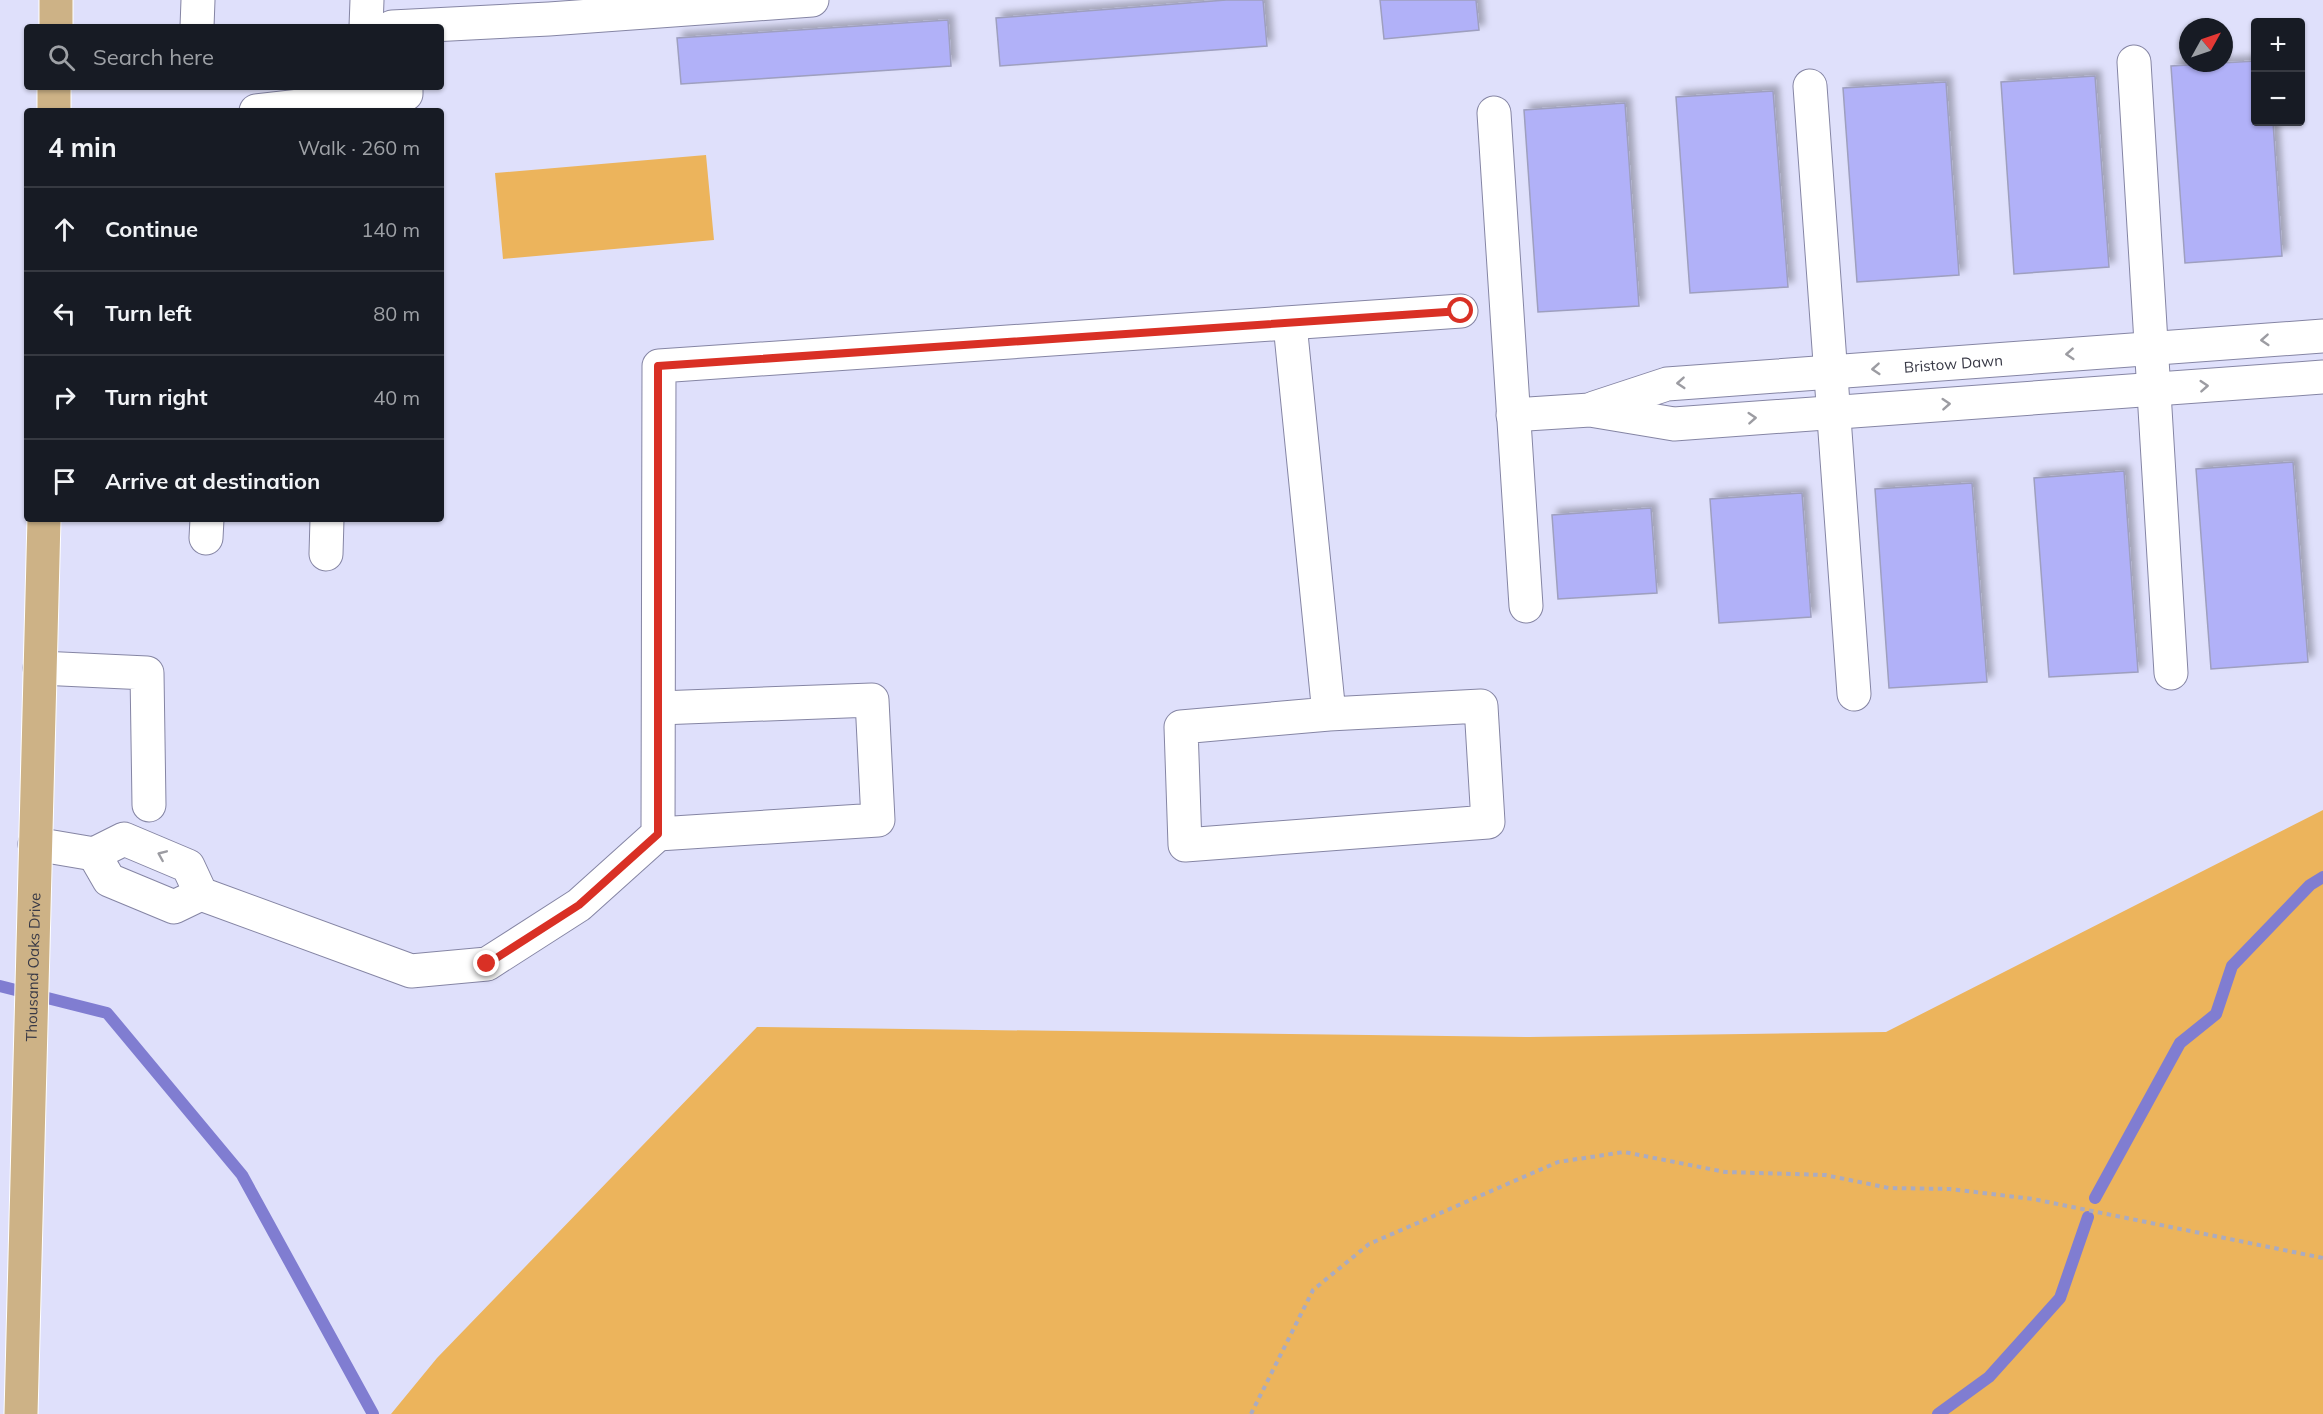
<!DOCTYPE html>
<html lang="en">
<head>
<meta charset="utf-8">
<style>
	:root { --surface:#171b24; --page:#20242c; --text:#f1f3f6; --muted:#9ea1a6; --line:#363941 }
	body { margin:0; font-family:Mulish,sans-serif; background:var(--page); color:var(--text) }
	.controls { position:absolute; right:18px; top:18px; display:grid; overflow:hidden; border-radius:6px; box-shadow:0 2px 4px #0004 }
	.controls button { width:54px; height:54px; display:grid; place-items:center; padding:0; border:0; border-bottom:2px solid var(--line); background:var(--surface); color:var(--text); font:30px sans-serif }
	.compass { position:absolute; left:2179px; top:18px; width:54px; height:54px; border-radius:50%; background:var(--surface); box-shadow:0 2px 4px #0004; rotate:50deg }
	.stop { position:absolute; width:18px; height:18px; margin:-14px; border:4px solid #d93025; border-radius:50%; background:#fff }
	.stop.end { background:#d93025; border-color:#fff; box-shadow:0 2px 6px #0008 }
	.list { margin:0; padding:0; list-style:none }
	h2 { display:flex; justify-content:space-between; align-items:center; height:78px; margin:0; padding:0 24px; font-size:26px }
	h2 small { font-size:20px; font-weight:400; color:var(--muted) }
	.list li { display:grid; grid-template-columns:39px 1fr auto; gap:18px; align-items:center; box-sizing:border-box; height:84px; padding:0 24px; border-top:2px solid var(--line) }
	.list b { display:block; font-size:22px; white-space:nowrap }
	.list em { font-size:20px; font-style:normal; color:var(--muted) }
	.icon { flex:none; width:33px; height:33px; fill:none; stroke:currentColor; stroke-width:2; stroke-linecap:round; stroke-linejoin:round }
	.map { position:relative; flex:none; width:2323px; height:1414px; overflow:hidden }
	.search { position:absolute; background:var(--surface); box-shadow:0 2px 4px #0004; left:24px; top:24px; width:420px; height:66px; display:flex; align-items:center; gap:15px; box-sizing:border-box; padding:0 21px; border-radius:6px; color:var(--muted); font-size:22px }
	.panel { position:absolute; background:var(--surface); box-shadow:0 2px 4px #0004; left:24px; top:108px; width:420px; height:414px; border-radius:6px }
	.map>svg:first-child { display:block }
	.green { fill:#ecb45c }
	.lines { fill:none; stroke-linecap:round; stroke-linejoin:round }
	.stream { stroke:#807dd1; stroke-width:12 }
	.building { fill:#b1b1f8; stroke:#9e9fbf; stroke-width:1.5; filter:url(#shadow) }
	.minor-casing { stroke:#8585a4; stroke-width:35 }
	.major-casing { stroke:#fff; stroke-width:35 }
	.path { stroke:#aaabc1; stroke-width:4; stroke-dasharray:4.5 4.5; stroke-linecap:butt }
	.minor { stroke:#fff; stroke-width:33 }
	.major { stroke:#cdb286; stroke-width:33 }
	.oneway { stroke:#9c9ca2 }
	.route { stroke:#d93025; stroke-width:8 }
	.labels { text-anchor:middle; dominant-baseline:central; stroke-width:4.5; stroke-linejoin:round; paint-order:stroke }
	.street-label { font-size:15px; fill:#383946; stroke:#dfe0fb }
</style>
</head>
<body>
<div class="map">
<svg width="2323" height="1414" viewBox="0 0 2323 1414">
	<defs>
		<filter id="shadow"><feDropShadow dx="5.5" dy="-5.5" stdDeviation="3" flood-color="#0004"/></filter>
	</defs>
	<rect width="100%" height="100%" fill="#dfe0fb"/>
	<!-- green -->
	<g class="green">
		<path d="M706,155L714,240L503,259L495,173Z"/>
		<path d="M2323,810V1414H391L437,1358L757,1027L1529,1037L1886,1032Z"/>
	</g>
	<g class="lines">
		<!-- stream -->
		<g class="stream">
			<path d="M0,986L107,1013L242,1175L373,1414"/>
			<path d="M2095,1198L2180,1043L2216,1014L2232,966L2310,885L2323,877"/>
			<path d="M1938,1414L1989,1377L2060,1298L2088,1217"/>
		</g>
	</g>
	<!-- building -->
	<g class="building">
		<path d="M1226,0H1263L1267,46L1000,66L996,18Z"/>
		<path d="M1380,0H1476L1479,30L1384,39Z"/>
		<path d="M948,20L951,66L681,84L677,38Z"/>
		<path d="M2256,61V122H2273L2282,256L2185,263L2171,66Z"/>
		<path d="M2095,76L2109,267L2014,274L2001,82Z"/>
		<path d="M1946,82L1959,275L1857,282L1843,88Z"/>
		<path d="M1773,91L1788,287L1690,293L1676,97Z"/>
		<path d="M1625,103L1639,306L1538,312L1524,110Z"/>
		<path d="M2293,462L2308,662L2211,669L2196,469Z"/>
		<path d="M2124,471L2138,672L2049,677L2034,478Z"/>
		<path d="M1972,483L1987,682L1889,688L1875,489Z"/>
		<path d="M1802,493L1811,617L1719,623L1710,499Z"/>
		<path d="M1651,508L1657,593L1558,599L1552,515Z"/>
	</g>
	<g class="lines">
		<defs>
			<g id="minor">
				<path d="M197,27L198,0"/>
				<path d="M366,27L367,0"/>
				<path d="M392,27L549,19L812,0"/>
				<path d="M2134,62L2171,673"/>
				<path d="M1810,86L1854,694"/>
				<path d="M256,111L406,94V87"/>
				<path d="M1494,113L1526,606"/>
				<path d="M1290,324L1329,714L1181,727L1185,845L1488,822L1481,706L1329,714"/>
				<path id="s1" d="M1594,408L1667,384L2323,336"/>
				<path d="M1513,415L1590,410L1674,424L2323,377"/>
				<path d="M206,538L207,519"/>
				<path d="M326,554L327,519"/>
				<path d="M40,668L147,673L149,805"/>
				<path d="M658,834L878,820L872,700L659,708"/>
				<path d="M35,844L94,854L124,839L188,866L201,894L411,971L487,964L579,905L658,834L659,366L1461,311"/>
				<path d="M94,854L109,880L174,907L201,894"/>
			</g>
			<g id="major">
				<path d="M56,27V0"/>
				<path d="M54,111V87"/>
				<path id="s2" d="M21,1414L44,519"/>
			</g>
		</defs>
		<!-- minor casing -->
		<use href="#minor" class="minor-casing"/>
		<!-- major casing -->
		<use href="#major" class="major-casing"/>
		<!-- path -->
		<path class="path" d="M1251,1414L1313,1290L1369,1244L1558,1162L1624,1152L1725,1172L1825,1175L1889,1188L1950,1189L2033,1199L2323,1258"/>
		<!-- minor -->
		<use href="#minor" class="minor"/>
		<!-- major -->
		<use href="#major" class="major"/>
	</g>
	<!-- one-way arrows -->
	<defs><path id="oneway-chevron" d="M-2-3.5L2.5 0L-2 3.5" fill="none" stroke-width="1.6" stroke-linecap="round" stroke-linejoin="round" transform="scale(1.5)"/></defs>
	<g class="oneway">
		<use href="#oneway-chevron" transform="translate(2265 340) rotate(176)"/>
		<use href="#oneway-chevron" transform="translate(2070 354) rotate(176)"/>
		<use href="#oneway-chevron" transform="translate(1876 369) rotate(176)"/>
		<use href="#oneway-chevron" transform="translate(1681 383) rotate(176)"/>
		<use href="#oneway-chevron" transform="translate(2204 386) rotate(-4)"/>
		<use href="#oneway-chevron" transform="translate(1946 404) rotate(-4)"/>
		<use href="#oneway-chevron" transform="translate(1752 418) rotate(-4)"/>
		<use href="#oneway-chevron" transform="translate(162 855) rotate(-157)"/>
	</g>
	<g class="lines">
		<!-- route -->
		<path class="route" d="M487,964L579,905L658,834V366L1461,311"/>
	</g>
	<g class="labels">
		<!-- street labels -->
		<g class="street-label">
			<text stroke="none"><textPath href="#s1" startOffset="364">Bristow Dawn</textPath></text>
			<text stroke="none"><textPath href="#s2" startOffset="447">Thousand Oaks Drive</textPath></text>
		</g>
	</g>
</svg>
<div class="controls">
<button>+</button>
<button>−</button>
</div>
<svg class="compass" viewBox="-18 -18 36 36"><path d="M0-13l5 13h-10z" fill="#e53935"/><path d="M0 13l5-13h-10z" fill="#9ea1a6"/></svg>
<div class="stop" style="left:1461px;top:311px"></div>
<div class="stop end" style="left:487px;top:964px"></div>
<div class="search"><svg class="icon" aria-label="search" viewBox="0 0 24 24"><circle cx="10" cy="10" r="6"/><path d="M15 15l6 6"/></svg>Search here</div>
<section class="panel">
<h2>4 min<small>Walk · 260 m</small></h2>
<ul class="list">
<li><svg class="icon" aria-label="ahead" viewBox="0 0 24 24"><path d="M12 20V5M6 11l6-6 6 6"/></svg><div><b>Continue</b></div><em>140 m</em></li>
<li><svg class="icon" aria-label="left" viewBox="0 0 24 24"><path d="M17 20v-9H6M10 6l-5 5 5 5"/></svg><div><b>Turn left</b></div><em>80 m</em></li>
<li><svg class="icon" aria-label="right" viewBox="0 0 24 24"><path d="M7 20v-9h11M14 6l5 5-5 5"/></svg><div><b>Turn right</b></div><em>40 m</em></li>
<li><svg class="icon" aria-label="arrive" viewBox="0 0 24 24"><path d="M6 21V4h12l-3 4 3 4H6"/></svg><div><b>Arrive at destination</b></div></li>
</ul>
</section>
</div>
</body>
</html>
